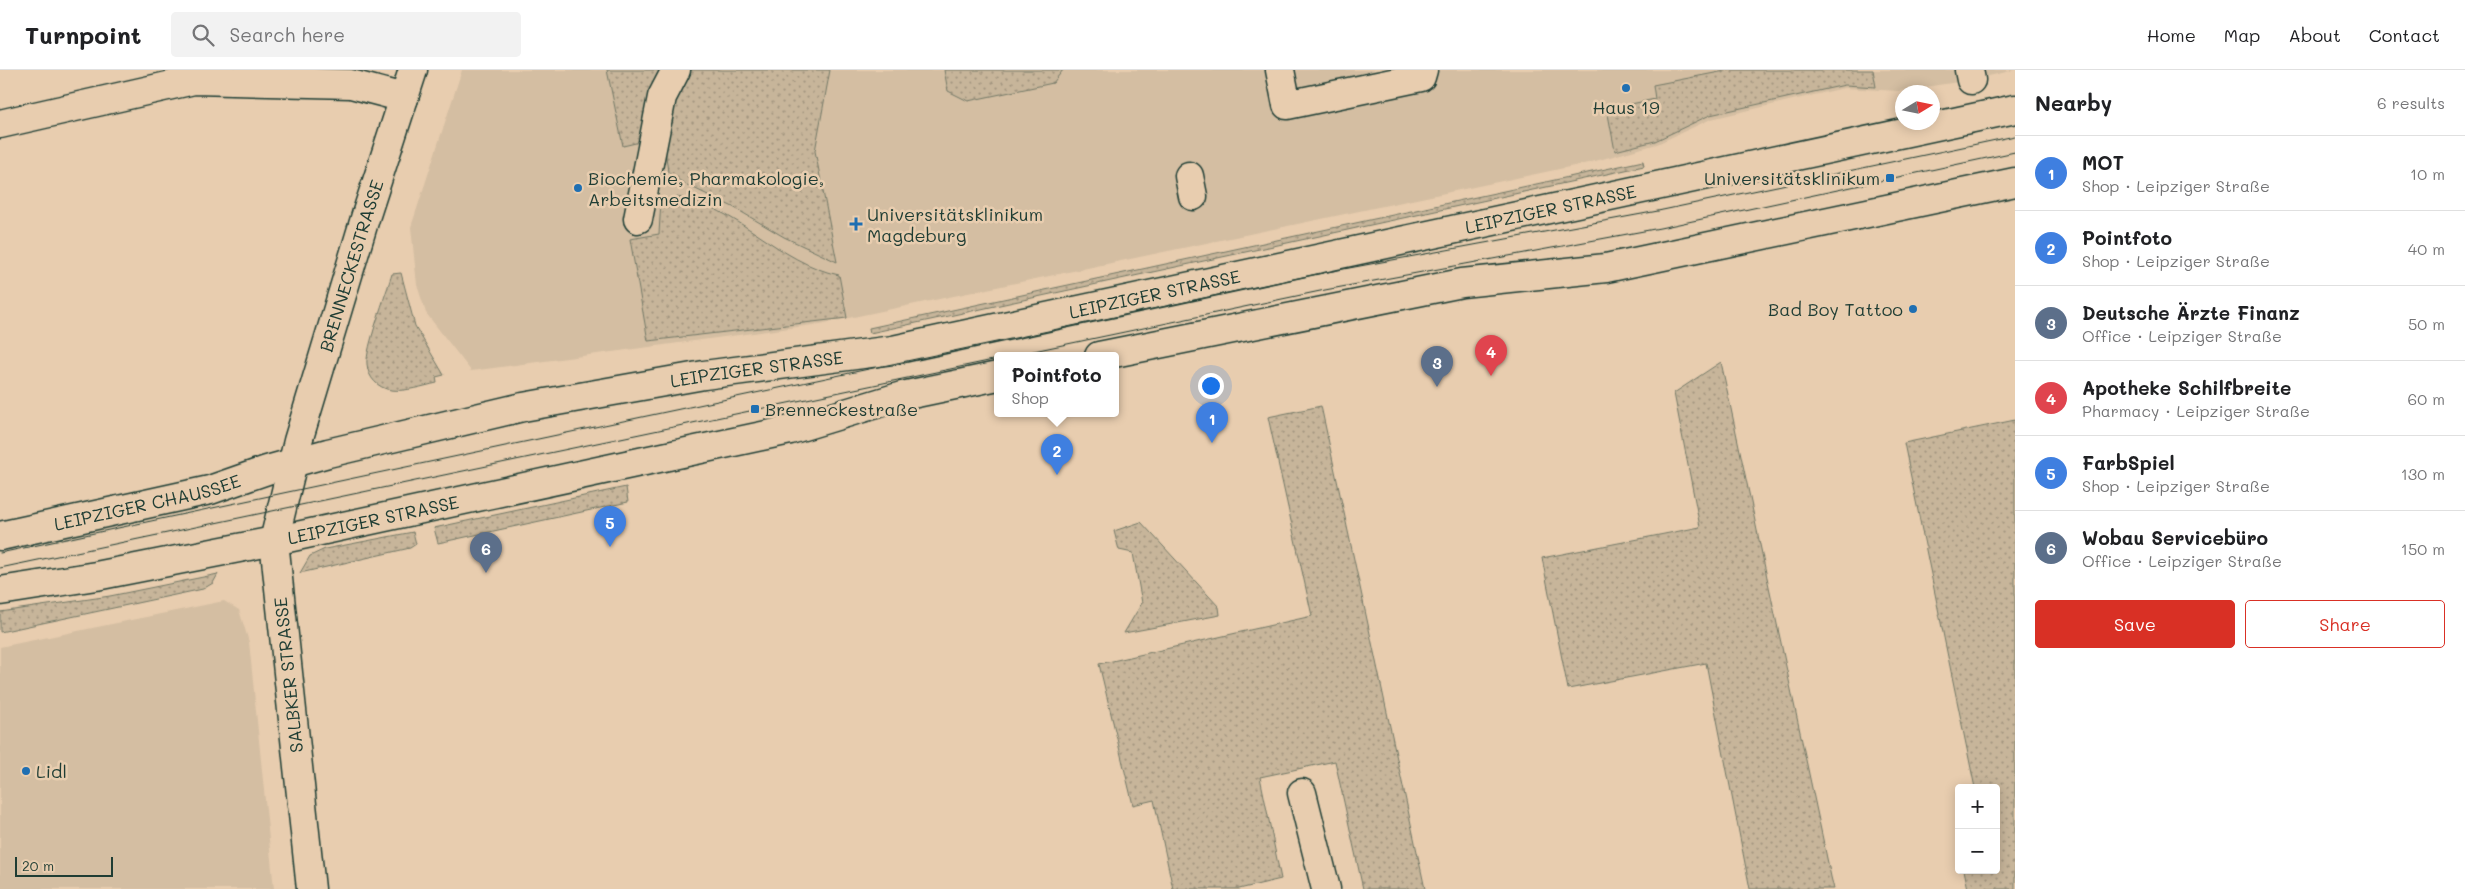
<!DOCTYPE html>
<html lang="en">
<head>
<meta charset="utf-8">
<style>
	:root { --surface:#fff; --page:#f2f2f2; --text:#202124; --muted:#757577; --line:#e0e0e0; --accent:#d93025 }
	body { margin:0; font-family:Mali,sans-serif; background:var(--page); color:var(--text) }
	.controls { position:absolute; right:15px; bottom:15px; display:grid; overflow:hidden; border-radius:5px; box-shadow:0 2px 12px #0003 }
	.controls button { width:45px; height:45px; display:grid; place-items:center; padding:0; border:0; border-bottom:1px solid var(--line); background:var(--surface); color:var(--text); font:25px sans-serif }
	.compass { position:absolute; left:1895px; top:15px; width:45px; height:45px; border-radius:50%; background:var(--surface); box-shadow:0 2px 12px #0003; rotate:80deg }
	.scale { position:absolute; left:15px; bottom:12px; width:98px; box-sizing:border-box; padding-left:5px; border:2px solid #1f3d34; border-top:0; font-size:14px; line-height:18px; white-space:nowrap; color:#1f3d34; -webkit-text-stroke:4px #e8cdaf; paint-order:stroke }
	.you { position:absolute; left:1210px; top:315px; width:18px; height:18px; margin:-12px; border:4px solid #fff; border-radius:50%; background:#1a73e8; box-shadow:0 0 0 8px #1a73e833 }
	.badge { display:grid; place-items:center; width:32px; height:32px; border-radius:50%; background:var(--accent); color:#fff; font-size:16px; font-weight:700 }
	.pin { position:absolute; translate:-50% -41px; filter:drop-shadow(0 1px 2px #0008) }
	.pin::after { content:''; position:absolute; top:26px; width:18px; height:15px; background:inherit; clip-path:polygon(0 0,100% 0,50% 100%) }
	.popup { position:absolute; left:994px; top:282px; width:125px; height:65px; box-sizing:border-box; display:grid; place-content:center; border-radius:5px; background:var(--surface); filter:drop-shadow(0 1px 4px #0005); font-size:16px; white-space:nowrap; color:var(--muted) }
	.popup b { font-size:19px; color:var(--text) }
	.popup::after { content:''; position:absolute; left:50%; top:100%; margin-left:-10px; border:10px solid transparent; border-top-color:var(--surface) }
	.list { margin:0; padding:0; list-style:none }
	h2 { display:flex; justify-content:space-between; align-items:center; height:65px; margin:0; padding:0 20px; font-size:21px }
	h2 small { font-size:16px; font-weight:400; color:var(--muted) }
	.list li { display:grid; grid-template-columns:32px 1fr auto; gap:15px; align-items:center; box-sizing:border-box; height:75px; padding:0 20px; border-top:1px solid var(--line) }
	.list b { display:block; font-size:19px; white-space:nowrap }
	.list p { margin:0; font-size:16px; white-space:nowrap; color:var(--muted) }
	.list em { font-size:16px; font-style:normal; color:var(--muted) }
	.actions { display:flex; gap:10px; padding:15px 20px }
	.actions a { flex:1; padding:11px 0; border:1px solid var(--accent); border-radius:5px; text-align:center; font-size:18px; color:var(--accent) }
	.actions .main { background:var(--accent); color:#fff }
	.icon { flex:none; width:28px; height:28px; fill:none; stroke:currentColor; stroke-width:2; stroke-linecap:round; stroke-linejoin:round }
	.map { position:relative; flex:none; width:2015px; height:819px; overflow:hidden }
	header { display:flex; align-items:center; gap:30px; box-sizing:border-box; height:70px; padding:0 25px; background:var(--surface); border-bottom:1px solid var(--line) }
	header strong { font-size:24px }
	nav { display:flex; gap:28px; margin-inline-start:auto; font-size:18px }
	.search { width:350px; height:45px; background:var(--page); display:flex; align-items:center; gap:12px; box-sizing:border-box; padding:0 18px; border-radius:5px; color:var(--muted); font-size:19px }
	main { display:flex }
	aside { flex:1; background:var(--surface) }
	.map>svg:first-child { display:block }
	.built { fill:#d4bea2 }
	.grass { fill:url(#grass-dots); stroke:#737967 }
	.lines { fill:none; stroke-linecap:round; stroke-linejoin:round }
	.minor-casing { stroke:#1f3d34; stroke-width:31 }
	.major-casing { stroke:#1f3d34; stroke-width:31 }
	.minor { stroke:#e8cdaf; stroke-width:28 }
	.major { stroke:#e8cdaf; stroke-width:28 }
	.tram { stroke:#1f3d34; stroke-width:1 }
	.poi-dot { fill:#1f6fb2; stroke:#e8cdaf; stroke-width:2 }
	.labels { text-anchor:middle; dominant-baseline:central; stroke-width:5; stroke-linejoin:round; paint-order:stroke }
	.poi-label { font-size:18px; fill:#1f3d34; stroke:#e8cdaf; text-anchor:start }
	.street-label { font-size:18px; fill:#1f3d34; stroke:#e8cdaf }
</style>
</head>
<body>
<header>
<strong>Turnpoint</strong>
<div class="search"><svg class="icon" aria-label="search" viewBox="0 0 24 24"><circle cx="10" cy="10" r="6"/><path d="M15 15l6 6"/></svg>Search here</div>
<nav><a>Home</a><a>Map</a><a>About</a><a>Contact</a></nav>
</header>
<main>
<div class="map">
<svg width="2015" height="819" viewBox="0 0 2015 819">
	<defs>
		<pattern id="grass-dots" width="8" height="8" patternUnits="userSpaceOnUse" patternTransform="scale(1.25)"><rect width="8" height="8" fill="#c7b59a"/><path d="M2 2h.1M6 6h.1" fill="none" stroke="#a1947e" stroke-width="1.8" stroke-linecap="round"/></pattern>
	</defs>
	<rect width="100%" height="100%" fill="#e8cdaf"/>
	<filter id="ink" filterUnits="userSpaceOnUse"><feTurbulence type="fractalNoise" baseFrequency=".02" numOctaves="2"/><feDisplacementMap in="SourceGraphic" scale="10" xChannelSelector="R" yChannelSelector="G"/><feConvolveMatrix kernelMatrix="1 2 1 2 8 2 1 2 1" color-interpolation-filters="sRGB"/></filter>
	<g filter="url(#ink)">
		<!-- built -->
		<g class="built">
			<path d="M462,0H2015L1971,10L1899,21L1844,18L1711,49L1657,74L1588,93L820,254L471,301L426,243L417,215L411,157Z"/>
			<path d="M224,531L239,540L249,572L274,819H0V577Z"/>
		</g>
		<!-- grass -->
		<g class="grass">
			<path d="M607,0H672L640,72L623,76Z"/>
			<path d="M687,0H830L815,81L837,192L784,167L733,137L683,113L668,102L665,79L666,49Z"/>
			<path d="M944,0H1063L1053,13L968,31L948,21Z"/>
			<path d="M1730,0H1873L1876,17L1845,15L1710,45L1655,71L1615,81L1607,39L1655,29L1653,15Z"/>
			<path d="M1643,91L1644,96L870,263L869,258Z"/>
			<path d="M677,127C737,136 779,193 839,205L847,248L648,271L630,169L659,164L661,130Z"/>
			<path d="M401,203L415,256L444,305L436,307L437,313C423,316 406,322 391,320C378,318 368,308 367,294C365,280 387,221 392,204Z"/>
			<path d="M1721,292L1831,807L1834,819H1750L1706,593L1568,619L1542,488L1700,457L1674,323Z"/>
			<path d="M1321,336L1425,819H1363L1335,691L1260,707L1281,809L1239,819H1173L1154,730L1133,735L1099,594L1312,546L1268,347Z"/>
			<path d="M2015,350V819H1968L1964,800H1996V718H1975L1904,373Z"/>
			<path d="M626,417L628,432L438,473L434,458Z"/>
			<path d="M1141,452L1219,537L1220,545L1124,563L1142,533L1133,483L1119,480L1114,461Z"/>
			<path d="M413,462L416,474L410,478L300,503L310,486L325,479Z"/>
			<path d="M218,504L213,513L203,519L0,562V542L110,526Z"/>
		</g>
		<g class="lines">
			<defs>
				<g id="minor">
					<path d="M1280,0L1287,35L1421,7L1423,0"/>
					<path d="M1969,0L1971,10"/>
					<path d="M0,54L194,10L351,14L404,28"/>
					<path d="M1189,106L1193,126"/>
					<path d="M638,149L662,27L676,0"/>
					<path d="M1302,723L1326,819"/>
					<path id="s1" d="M311,819L274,471L298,371L366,145L413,0"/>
				</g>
				<g id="major">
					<path d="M1099,286L1462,213L1606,198L2015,112"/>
					<path id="s2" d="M0,466L210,420L267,400L328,383L523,337L704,305L893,280L2015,39"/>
					<path id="s3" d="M0,521L96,506L274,471L640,392L790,360L902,326L998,306"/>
				</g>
			</defs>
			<!-- minor casing -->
			<use href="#minor" class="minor-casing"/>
			<!-- major casing -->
			<use href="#major" class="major-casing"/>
			<!-- minor -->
			<use href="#minor" class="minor"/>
			<!-- major -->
			<use href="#major" class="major"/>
			<!-- tram -->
			<g class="tram">
				<path d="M1010,286L1325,220L1660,158L2015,82"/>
				<path d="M0,483L1322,203L1658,141L2015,66"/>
				<path d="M0,498L998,289"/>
			</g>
		</g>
	</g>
	<!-- markers -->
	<g class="poi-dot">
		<circle cx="1626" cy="18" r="5"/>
		<rect x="1885" y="103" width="10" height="10" rx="2.5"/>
		<circle cx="578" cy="118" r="5"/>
		<path d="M853.5 146.5h5v5h5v5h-5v5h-5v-5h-5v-5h5z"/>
		<circle cx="1913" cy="239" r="5"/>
		<rect x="750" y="334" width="10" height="10" rx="2.5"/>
		<circle cx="26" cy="701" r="5"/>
	</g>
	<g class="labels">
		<!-- poi labels -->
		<g class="poi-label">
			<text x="1626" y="37" text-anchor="middle">Haus 19</text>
			<text x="588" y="108">Biochemie, Pharmakologie,<tspan x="588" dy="21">Arbeitsmedizin</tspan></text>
			<text x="1880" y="108" text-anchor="end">Universitätsklinikum</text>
			<text x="867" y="144">Universitätsklinikum<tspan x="867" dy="21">Magdeburg</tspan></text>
			<text x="1903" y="239" text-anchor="end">Bad Boy Tattoo</text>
			<text x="765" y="339">Brenneckestraße</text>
			<text x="36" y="701">Lidl</text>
		</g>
		<!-- street labels -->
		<g class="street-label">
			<text stroke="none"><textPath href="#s2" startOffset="1586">LEIPZIGER STRASSE</textPath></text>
			<text stroke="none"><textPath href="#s1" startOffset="636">BRENNECKESTRASSE</textPath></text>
			<text stroke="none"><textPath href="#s2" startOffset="1181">LEIPZIGER STRASSE</textPath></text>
			<text stroke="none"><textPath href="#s2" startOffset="776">LEIPZIGER STRASSE</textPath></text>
			<text stroke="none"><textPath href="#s2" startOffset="151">LEIPZIGER CHAUSSEE</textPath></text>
			<text stroke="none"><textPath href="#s3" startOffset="380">LEIPZIGER STRASSE</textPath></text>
			<text transform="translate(288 605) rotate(-96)">SALBKER STRASSE</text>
		</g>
	</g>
</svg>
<div class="controls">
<button>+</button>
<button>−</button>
</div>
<svg class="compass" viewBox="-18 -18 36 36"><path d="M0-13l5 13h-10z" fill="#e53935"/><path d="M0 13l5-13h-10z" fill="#757577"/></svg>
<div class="scale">20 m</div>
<div class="you"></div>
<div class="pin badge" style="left:1212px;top:373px;background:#3f7fe0">1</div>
<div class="pin badge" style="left:1057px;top:405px;background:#3f7fe0">2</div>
<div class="popup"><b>Pointfoto</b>Shop</div>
<div class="pin badge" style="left:1437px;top:317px;background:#5c6f8a">3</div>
<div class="pin badge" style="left:1491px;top:306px;background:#e0444e">4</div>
<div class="pin badge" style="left:610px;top:477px;background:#3f7fe0">5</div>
<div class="pin badge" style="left:486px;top:503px;background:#5c6f8a">6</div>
</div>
<aside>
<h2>Nearby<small>6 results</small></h2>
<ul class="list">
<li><span class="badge" style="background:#3f7fe0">1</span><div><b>MOT</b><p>Shop · Leipziger Straße</p></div><em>10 m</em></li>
<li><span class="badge" style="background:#3f7fe0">2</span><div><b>Pointfoto</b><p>Shop · Leipziger Straße</p></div><em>40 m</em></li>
<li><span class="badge" style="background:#5c6f8a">3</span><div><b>Deutsche Ärzte Finanz</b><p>Office · Leipziger Straße</p></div><em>50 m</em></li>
<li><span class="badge" style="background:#e0444e">4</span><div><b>Apotheke Schilfbreite</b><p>Pharmacy · Leipziger Straße</p></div><em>60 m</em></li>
<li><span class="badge" style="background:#3f7fe0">5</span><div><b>FarbSpiel</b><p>Shop · Leipziger Straße</p></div><em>130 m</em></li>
<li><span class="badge" style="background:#5c6f8a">6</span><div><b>Wobau Servicebüro</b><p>Office · Leipziger Straße</p></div><em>150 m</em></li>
</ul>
<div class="actions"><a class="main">Save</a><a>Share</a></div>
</aside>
</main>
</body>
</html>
